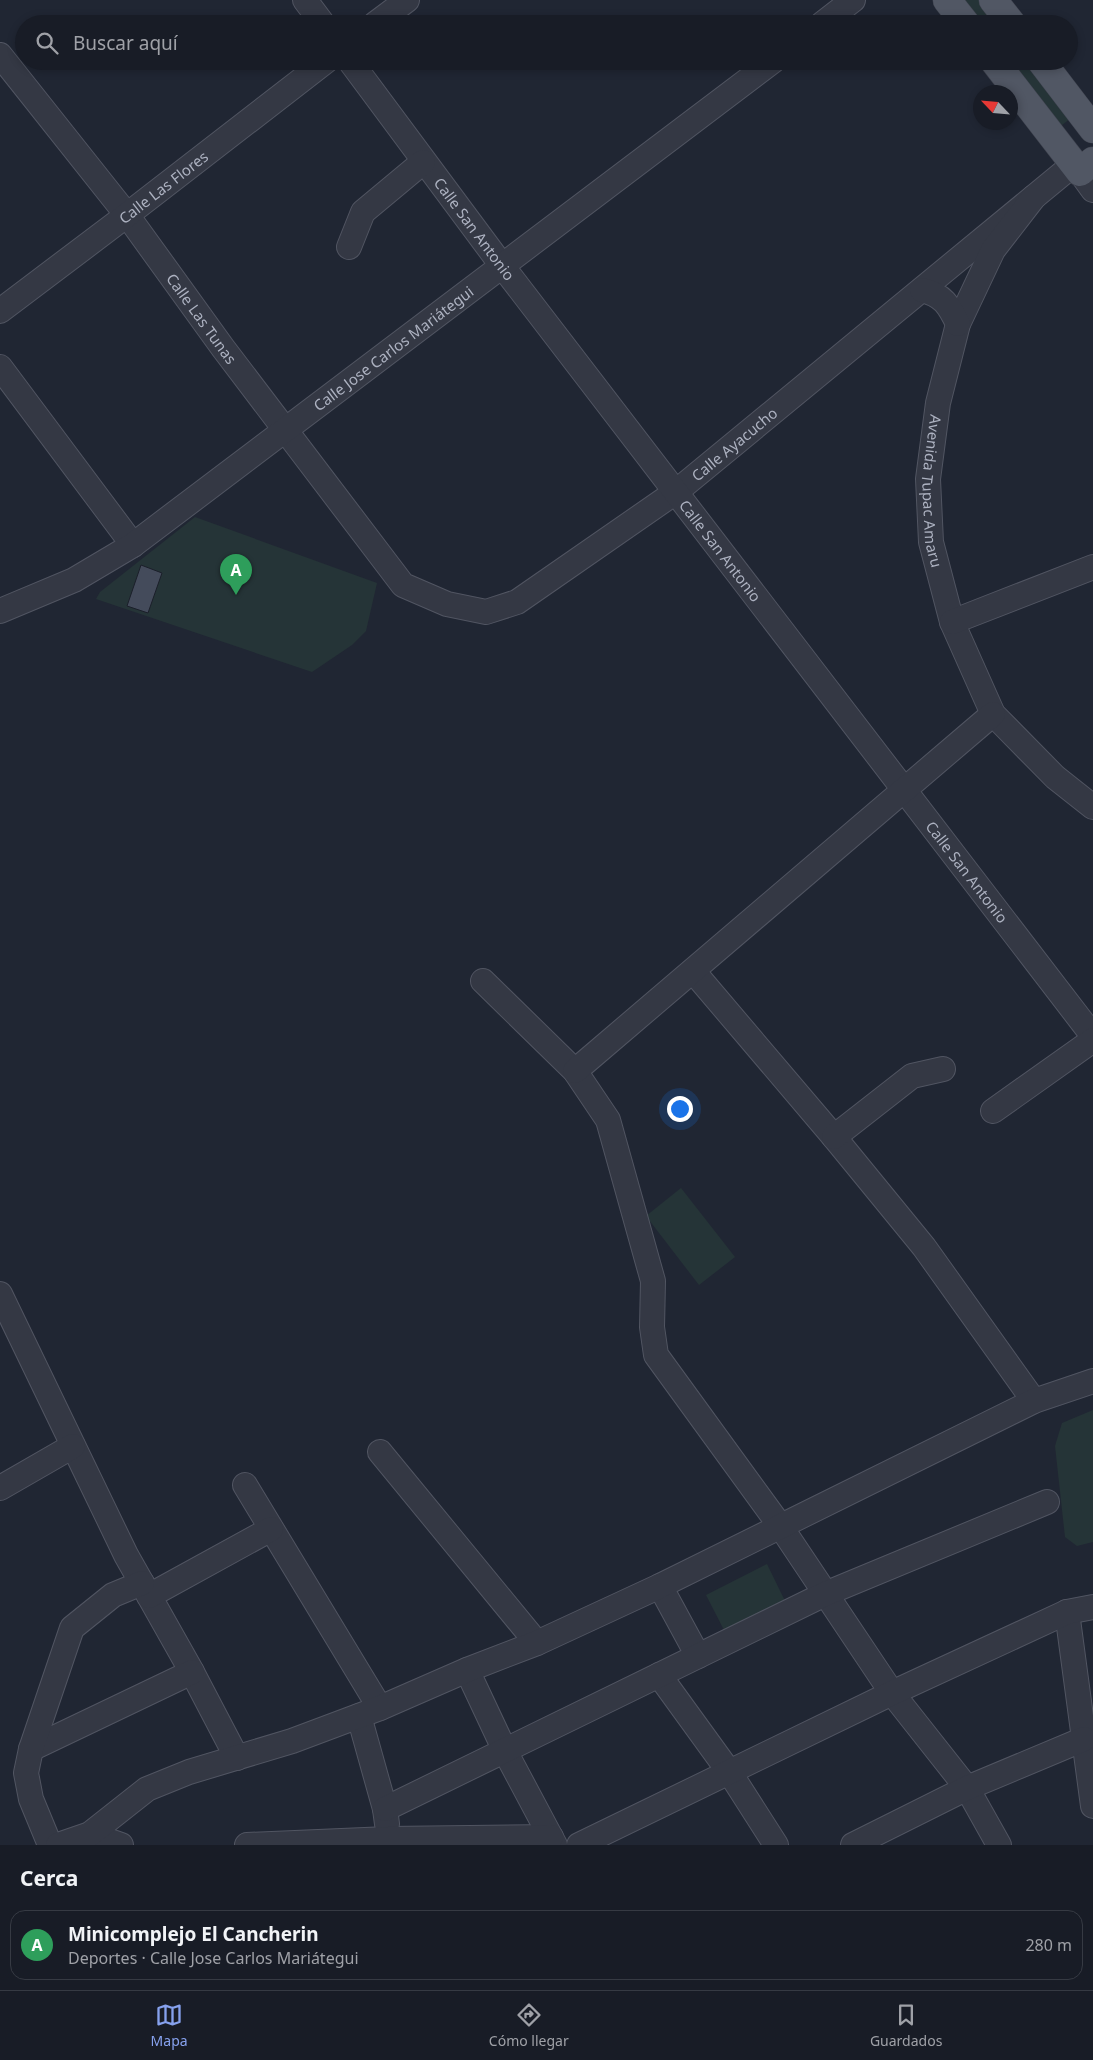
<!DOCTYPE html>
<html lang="es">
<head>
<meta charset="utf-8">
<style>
	:root { --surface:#181c26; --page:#252932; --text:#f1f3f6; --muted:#9fa1a7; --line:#363a43; --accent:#86a1ed }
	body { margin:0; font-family:"Noto Sans",sans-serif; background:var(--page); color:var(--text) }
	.compass { position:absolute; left:973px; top:85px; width:45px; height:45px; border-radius:50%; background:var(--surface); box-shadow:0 2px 8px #0003; rotate:296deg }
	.you { position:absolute; left:679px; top:1108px; width:18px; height:18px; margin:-12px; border:4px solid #fff; border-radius:50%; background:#1a73e8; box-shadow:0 0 0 8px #1a73e833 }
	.badge { display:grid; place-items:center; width:32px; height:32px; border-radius:50%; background:var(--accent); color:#fff; font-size:16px; font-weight:700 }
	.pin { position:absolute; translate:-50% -41px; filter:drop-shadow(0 1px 2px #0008) }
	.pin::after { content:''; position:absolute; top:26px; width:18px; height:15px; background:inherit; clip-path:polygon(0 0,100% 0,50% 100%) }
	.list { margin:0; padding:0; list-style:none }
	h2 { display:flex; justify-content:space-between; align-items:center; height:65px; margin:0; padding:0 20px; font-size:21px }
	h2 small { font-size:16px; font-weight:400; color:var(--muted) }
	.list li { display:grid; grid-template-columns:32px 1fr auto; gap:15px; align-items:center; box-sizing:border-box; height:70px; margin:0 10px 10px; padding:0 10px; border:1px solid var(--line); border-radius:15px }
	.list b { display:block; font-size:19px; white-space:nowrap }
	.list p { margin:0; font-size:16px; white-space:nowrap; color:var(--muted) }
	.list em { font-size:16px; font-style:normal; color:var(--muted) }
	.icon { flex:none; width:28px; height:28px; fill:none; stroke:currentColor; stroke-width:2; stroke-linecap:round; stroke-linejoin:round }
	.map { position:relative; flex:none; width:1093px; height:1845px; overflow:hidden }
	.search { position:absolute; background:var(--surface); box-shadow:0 2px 8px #0003; left:15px; right:15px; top:15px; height:55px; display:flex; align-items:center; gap:12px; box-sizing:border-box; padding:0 18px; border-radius:28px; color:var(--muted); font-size:19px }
	.sheet { height:145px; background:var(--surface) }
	nav { display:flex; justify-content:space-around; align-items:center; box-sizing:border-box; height:70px; border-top:1px solid var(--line); background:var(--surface); font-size:14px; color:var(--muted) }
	nav a { display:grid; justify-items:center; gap:2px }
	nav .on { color:var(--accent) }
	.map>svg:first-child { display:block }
	.green { fill:#253437 }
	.building { fill:#444b5b; stroke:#1b1f2a }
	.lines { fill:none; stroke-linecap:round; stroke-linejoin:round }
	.minor-casing { stroke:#515562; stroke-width:26 }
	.major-casing { stroke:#3d414d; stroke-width:29 }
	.minor { stroke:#343844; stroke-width:24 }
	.major { stroke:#515764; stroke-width:28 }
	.labels { text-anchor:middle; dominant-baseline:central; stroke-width:4; stroke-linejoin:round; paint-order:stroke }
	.street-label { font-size:15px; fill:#adb2c1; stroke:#191d28 }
</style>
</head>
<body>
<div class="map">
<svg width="1093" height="1845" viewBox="0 0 1093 1845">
	<rect width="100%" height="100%" fill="#202633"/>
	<!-- green -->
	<g class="green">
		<path d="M960,0H982L1000,24H978Z"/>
		<path d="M1006,61H1028L1071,118L1057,129Z"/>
		<path d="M195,517L377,583L366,631L352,645L312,672L96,599L100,592Z"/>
		<path d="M681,1188L735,1257L699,1285L646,1216Z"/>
		<path d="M1093,1410V1542L1077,1546L1065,1537L1055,1446L1062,1423Z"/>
		<path d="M767,1564L785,1601L725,1632L706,1595Z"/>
	</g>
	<!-- building -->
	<path class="building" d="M141,565L162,573L148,613L127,606Z"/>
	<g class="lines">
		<defs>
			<g id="minor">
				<path d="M305,0L323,24"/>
				<path d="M375,24L407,0"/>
				<path d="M822,24L853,0"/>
				<path id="s1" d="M0,55L127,215L223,348L403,585L447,604L486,612L517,602L677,491L1034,197"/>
				<path id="s2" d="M350,61L503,267L1093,1036"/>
				<path id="s3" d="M1074,164L1034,197L993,250L958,324L938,403L928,479L931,542L952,622L993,714L1055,777L1093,807"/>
				<path d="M1080,172L1093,190"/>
				<path d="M349,247L363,212L423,162"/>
				<path d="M922,290C943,295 949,305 958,324"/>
				<path id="s4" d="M0,311L127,215L326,61"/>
				<path d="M0,367L133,545"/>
				<path id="s5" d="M0,611L74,580L133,545L773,61"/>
				<path d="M952,622L1093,567"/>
				<path d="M693,971L834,1137L924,1247L1034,1401"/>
				<path d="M483,981L575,1071L608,1120L653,1281L652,1327L656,1355L781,1527L892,1693L967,1788L999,1845"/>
				<path d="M575,1071L993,714"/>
				<path d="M993,1111L1093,1040"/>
				<path d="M834,1137L912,1076L943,1069"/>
				<path d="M0,1294L126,1555L192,1672L237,1758"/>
				<path d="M380,1452L537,1643"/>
				<path d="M245,1485L380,1708"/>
				<path d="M0,1488L73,1446"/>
				<path d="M660,1586L698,1656"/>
				<path d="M149,1596L271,1529"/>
				<path d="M1067,1612L1093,1806"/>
				<path d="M467,1670L505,1751L555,1845"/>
				<path d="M659,1675L730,1773L776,1845"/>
				<path d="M359,1716L385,1809L387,1824"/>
				<path d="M31,1749L192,1672"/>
				<path d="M385,1809L825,1594L1047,1502"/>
				<path d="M90,1834L121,1845"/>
				<path d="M50,1845L31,1799L26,1773L31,1749L72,1628L113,1595L142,1583"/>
				<path d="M58,1845L90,1834L147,1789L189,1772L292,1741L380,1708L467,1670L537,1643L660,1586L1034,1401L1093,1381"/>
				<path d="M247,1845L388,1839L551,1837"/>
				<path d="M579,1845L892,1693L1067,1612L1093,1607"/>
				<path d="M853,1845L967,1788L1084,1739"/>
			</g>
			<g id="major">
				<path d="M947,0L966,24"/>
				<path d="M993,0L1012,24"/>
				<path d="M994,61L1080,172L1093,161"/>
				<path d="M1041,61L1093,129"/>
			</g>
		</defs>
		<!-- minor casing -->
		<use href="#minor" class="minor-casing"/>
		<!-- major casing -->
		<use href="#major" class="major-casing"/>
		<!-- minor -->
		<use href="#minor" class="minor"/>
		<!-- major -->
		<use href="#major" class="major"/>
	</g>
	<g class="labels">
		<!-- street labels -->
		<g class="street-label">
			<text stroke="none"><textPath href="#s4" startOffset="205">Calle Las Flores</textPath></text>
			<text stroke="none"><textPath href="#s2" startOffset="209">Calle San Antonio</textPath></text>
			<text stroke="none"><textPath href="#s1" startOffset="332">Calle Las Tunas</textPath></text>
			<text stroke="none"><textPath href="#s5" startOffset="475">Calle Jose Carlos Mariátegui</textPath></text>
			<text stroke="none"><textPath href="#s1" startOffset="1055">Calle Ayacucho</textPath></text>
			<text stroke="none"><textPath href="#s3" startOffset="371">Avenida Tupac Amaru</textPath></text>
			<text stroke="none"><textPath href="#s2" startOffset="614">Calle San Antonio</textPath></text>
			<text stroke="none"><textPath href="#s2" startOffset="1019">Calle San Antonio</textPath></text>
		</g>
	</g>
</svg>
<svg class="compass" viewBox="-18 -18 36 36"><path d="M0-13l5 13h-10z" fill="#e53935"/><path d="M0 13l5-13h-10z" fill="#9fa1a7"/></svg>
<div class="you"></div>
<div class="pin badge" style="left:236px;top:595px;background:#2e9e5b">A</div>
<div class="search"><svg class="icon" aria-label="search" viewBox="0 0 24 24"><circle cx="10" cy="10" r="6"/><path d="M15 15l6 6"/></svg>Buscar aquí</div>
</div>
<section class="sheet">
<h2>Cerca<small></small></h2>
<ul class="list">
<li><span class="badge" style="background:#2e9e5b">A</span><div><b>Minicomplejo El Cancherin</b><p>Deportes · Calle Jose Carlos Mariátegui</p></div><em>280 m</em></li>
</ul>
</section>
<nav>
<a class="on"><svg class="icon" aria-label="map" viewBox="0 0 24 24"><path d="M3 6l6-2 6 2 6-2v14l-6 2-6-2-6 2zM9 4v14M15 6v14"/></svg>Mapa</a>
<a><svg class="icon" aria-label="directions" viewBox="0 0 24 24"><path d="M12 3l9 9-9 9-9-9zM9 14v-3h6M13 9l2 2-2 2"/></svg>Cómo llegar</a>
<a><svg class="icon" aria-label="saved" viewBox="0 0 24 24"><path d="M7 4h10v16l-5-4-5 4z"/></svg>Guardados</a>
</nav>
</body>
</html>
